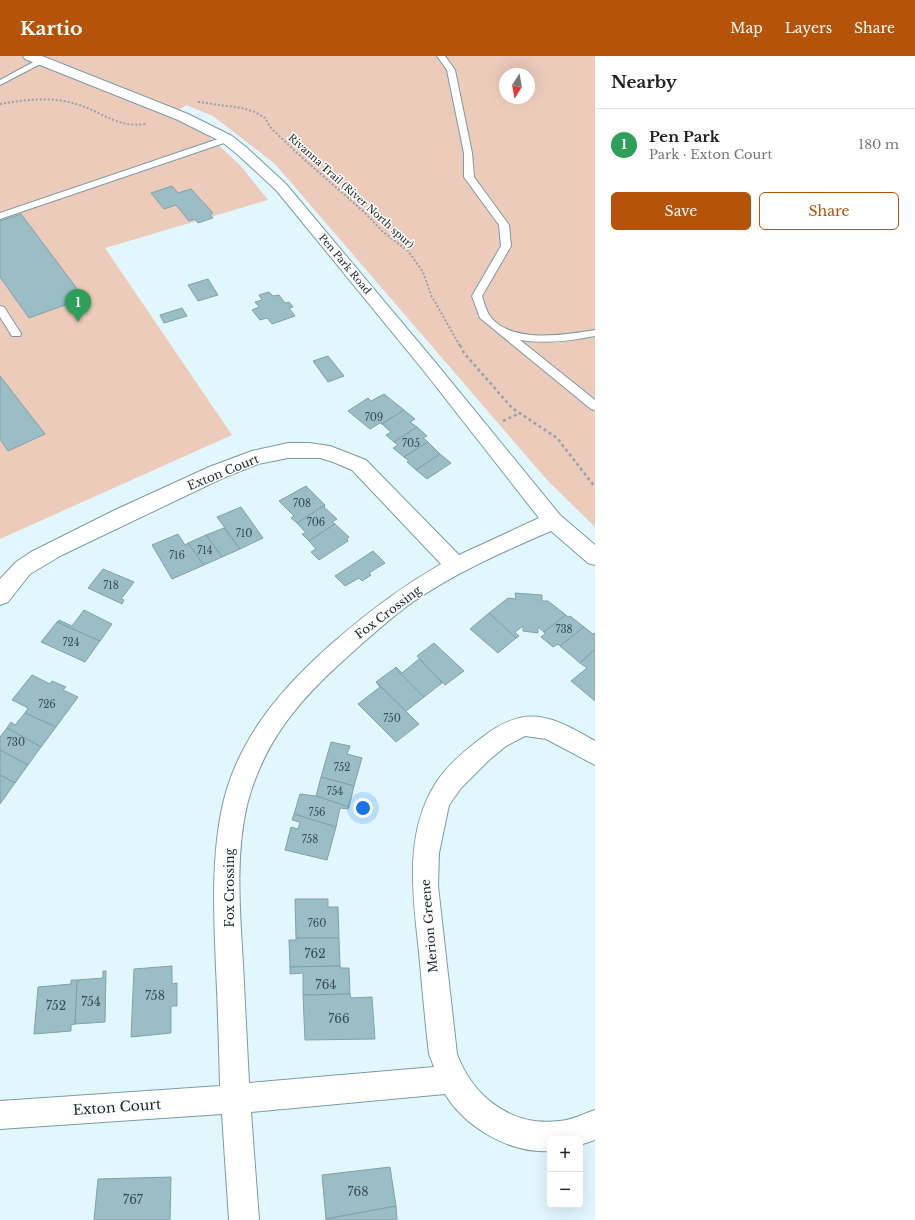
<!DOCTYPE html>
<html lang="en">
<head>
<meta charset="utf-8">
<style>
	:root { --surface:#fff; --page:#f2f2f2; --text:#222; --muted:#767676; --line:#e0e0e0; --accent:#b45309 }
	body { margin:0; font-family:"Libre Baskerville",serif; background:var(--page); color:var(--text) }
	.controls { position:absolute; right:12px; bottom:12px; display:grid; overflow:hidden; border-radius:6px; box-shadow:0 4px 16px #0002 }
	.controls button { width:36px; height:36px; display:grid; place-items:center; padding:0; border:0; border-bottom:1px solid var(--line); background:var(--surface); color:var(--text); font:20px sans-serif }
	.compass { position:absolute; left:499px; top:12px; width:36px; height:36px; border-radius:50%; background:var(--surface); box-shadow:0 4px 16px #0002; rotate:191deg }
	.you { position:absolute; left:363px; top:752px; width:14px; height:14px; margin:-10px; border:3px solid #fff; border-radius:50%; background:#1a73e8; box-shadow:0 0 0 6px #1a73e833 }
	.badge { display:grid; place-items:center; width:26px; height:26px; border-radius:50%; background:var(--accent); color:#fff; font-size:13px; font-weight:700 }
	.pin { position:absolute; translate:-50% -33px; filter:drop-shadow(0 1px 2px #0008) }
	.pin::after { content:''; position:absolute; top:21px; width:14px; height:12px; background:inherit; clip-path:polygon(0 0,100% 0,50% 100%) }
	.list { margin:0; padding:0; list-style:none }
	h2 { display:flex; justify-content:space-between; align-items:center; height:52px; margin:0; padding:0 16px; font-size:17px }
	h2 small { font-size:13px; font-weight:400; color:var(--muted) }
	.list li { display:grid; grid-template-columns:26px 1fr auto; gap:12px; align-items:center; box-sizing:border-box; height:72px; padding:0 16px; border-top:1px solid var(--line) }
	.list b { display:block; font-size:15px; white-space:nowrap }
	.list p { margin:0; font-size:13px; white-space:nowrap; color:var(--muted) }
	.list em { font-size:13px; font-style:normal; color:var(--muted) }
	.actions { display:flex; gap:8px; padding:12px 16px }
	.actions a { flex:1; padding:9px 0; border:1px solid var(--accent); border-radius:6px; text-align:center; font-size:14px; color:var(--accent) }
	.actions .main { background:var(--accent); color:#fff }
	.map { position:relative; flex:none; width:595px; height:1164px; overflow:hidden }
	header { display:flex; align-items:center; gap:24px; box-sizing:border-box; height:56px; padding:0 20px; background:var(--accent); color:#fff }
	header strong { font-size:19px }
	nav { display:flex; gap:22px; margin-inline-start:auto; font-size:14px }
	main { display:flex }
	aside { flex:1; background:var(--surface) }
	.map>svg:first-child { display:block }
	.green { fill:#edcbbb; fill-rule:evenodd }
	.building { fill:#9bbdc6; stroke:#80a1aa }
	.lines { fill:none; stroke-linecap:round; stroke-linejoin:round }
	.service-casing { stroke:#7a9ba4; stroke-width:2 }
	.minor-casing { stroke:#7a9ba4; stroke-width:2 }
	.path-far1 { stroke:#92a4a9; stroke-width:2; stroke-dasharray:2 2; stroke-linecap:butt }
	.path { stroke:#92a4a9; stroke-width:2.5; stroke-dasharray:3 3; stroke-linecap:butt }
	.service { fill:#fff; fill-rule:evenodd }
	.minor { fill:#fff; fill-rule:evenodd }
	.labels { text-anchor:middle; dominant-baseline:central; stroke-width:3; stroke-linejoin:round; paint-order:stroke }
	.far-street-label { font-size:10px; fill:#19272a; stroke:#fff }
	.number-label { font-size:10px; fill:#3a4c51 }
	.street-label { font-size:12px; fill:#19272a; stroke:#fff }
	.near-number-label { font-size:12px; fill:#3a4c51 }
	.near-street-label { font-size:14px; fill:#19272a; stroke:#fff }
</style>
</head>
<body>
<header>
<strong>Kartio</strong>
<nav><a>Map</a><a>Layers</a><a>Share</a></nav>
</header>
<main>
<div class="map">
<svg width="595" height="1164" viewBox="0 0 595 1164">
	<rect width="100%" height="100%" fill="#e2f7fd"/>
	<!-- green -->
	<path class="green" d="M0,0H595V471L547,424L275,108L213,60L186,49L175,57L205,77L240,109L268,144L105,192L232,379L0,483ZM505,18H529V42H505Z"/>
	<!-- building -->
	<g class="building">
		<path d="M172,130L178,137L191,133L213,157L210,158L213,162L198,167L195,163L189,165L176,149L164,153L151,137Z"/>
		<path d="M21,158L84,242L29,262L0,221V165Z"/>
		<path d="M208,223L218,239L198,245L188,229Z"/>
		<path d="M269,236L273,240L279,239L285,247L289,246L293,251L289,252L295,260L272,268L267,262L260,264L252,254L259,251L255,246L262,244L259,239Z"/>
		<path d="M182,252L187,260L164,267L160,259Z"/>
		<path d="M328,300L344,320L328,326L313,305Z"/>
		<path d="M0,320L45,378L8,395L0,383Z"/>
		<path d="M384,338L404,354L382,368L380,367L370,373L348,355L368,342L371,345Z"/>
		<path d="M404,354L415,363L410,366L417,371L394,386L386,379L391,376L382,368Z"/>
		<path d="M417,371L427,380L423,382L428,386L404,401L393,392L398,389L394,386Z"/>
		<path d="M428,386L440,398L416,414L407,406L409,405L404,401Z"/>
		<path d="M440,398L451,407L427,423L416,414Z"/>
		<path d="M306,430L325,449L297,467L291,462L294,460L279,445Z"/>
		<path d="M325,449L324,451L337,463L332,466L335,468L309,485L302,478L306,477L297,467Z"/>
		<path d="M241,451L263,482L240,493L217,461Z"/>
		<path d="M335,468L349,481L347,483L348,485L319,504L311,496L316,493L309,485Z"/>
		<path d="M224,472L240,493L222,501L206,479Z"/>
		<path d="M178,478L185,489L188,487L204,509L172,523L152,489Z"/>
		<path d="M206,479L222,501L204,509L188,487Z"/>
		<path d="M373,495L385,507L369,517L371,519L362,525L359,522L345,530L335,520Z"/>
		<path d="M103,513L134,526L121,543L124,544L122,548L88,532Z"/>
		<path d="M515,537L542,539V545H548L566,559L544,576L538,571V577L523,575V570L515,576L519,580L516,582L489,557L508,542L516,543Z"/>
		<path d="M84,554L112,568L100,585L57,566L59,564L72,570Z"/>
		<path d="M489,557L516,582L498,597L470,573Z"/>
		<path d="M566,559L568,561L570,560L584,571L560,590L558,588L553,591L541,581L545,578L544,576Z"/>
		<path d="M57,566L100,585L85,606L41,586Z"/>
		<path d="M584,571L593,578L595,577V593L580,607L560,590Z"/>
		<path d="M434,587L464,615L445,629L417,600Z"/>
		<path d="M595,593V645L571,625L587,612L580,607Z"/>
		<path d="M419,603L442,627L424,641L395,612L396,611L402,617Z"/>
		<path d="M395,612L424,641L406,655L376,626Z"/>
		<path d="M32,619L50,628L52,625L66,631L63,634L78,641L56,671L25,657L28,652L12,644Z"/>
		<path d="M376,626L419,668L396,686L358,648L380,631Z"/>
		<path d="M25,657L56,671L41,691L7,672L11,666L15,669Z"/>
		<path d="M7,672L41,691L28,709L0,694V681Z"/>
		<path d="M331,686L350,690L347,698L362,702L354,730L321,721Z"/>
		<path d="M0,694L28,709L15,727L0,719Z"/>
		<path d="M0,719L15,727L0,748Z"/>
		<path d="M321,721L354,730L349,751L316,740Z"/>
		<path d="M300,738L316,740L349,751L348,753L340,752L336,771L294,758Z"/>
		<path d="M294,758L336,771L327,804L285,794L291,771L298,773L300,766L292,764Z"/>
		<path d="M295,843H328V851H338L339,882H296Z"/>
		<path d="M296,882H339L340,910L290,911L289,884H296Z"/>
		<path d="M172,910V928L177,927V950H171V977L131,981L134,913Z"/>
		<path d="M340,910L341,912H349L350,938L303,939V917L290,918V911Z"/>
		<path d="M103,915H106L105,966L75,968L77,924L103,922Z"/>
		<path d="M71,924H77L75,968L71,969V975L34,978L38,931L71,928Z"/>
		<path d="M350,938L351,942L372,941L375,983L305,984L303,939Z"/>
		<path d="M390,1111L396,1150L326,1163L322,1119Z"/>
		<path d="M171,1121L170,1164H94L98,1123Z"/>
		<path d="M396,1150L397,1164H327L326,1163Z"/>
	</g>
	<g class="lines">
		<defs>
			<g id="service">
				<path d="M437,0H445L455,14L472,97L474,121L509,169L511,190L482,240C484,246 486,255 490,260C510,288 566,279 595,274V280C570,285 546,288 520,284L595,344V354L591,353L480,262L472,240L501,190L499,169L464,121V97L447,14Z"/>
				<path d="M39,3L46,5L0,29V24Z"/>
				<path d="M227,80L231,83L230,85L0,163V157Z"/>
				<path d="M0,250L4,251L20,276L21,278L20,280H12L0,261Z"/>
			</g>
			<path id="minor" d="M23,0H42L188,58L232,80L247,92L286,128L435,306L560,459L595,489V509L588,507L551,475C502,496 453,518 410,548C387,565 366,584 345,603C298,645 263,687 247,749C235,801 240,856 243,908C245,948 247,987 249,1027L434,1011L429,998C425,964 422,930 419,896C413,841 404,780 434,730C445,711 463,696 480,683C525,647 550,659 595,685V709L546,683L525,680L506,690L489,704L461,732L449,749L439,797L438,830L457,998C473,1041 512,1071 559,1065C572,1064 583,1058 595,1054V1084L580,1089V1083H550V1095C510,1098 465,1071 445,1038L251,1056L259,1164H229L222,1058L0,1073V1045L220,1030C219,991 218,951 216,912C214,859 211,805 222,752C237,682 283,630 336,584C369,555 403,530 441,508L352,414L333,406L320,402H288L258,408L223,422L62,499L30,518L8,546L0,549V523L16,506L31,496L115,454L209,411L252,395L288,387H309L330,390L366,404L459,499L539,462L423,314L276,134L237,98L222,86L178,64L25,3Z"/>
		</defs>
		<!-- service casing -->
		<use href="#service" class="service-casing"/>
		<!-- minor casing -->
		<use href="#minor" class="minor-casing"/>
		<!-- path-far1 -->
		<g class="path-far1">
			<path d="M198,46L242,52L255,56L265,62L271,72L298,98L364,156L382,175L408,195L423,216L431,239L460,290"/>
			<path d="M0,48C25,44 51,40 76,48C103,56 116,72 146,68"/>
		</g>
		<!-- path -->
		<g class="path">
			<path d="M460,289L464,297L512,352L557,382L595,431"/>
			<path d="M503,365L520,357"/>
		</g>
		<!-- service -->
		<use href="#service" class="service"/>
		<!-- minor -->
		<use href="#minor" class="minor"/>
	</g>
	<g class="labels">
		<!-- far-street labels -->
		<g class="far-street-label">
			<text transform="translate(351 135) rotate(42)">Rivanna Trail (River North spur)</text>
			<text transform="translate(345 208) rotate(50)">Pen Park Road</text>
		</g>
		<!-- number labels -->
		<g class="number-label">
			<text x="374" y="361">709</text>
			<text x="411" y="387">705</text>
			<text x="302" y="447">708</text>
			<text x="316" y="466">706</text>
			<text x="244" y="477">710</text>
			<text x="205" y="494">714</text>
			<text x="177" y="499">716</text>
			<text x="111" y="529">718</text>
			<text x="564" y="573">738</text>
			<text x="71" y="586">724</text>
			<text x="47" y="648">726</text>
			<text x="392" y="662">750</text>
			<text x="16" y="686">730</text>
			<text x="342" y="711">752</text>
			<text x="335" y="735">754</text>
			<text x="317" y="756">756</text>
			<text x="310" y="783">758</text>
			<text x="317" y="867">760</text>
		</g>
		<!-- street labels -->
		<g class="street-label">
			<text transform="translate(223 416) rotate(-22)">Exton Court</text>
			<text transform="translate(388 556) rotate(-37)">Fox Crossing</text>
			<text transform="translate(229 832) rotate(-90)">Fox Crossing</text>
			<text transform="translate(429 870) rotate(-95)">Merion Greene</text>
		</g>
		<!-- near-number labels -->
		<g class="near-number-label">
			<text x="315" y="897">762</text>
			<text x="326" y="928">764</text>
			<text x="155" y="939">758</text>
			<text x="91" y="945">754</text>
			<text x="56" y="949">752</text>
			<text x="339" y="962">766</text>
			<text x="358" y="1135">768</text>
			<text x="133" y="1143">767</text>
		</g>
		<!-- near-street labels -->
		<g class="near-street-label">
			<text transform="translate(117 1051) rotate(-4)">Exton Court</text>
		</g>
	</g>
</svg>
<div class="controls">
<button>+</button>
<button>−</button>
</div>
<svg class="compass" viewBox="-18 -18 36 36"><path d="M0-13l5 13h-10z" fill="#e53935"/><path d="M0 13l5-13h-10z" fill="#767676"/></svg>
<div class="you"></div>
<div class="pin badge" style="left:78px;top:266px;background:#2e9e5b">1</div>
</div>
<aside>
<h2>Nearby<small></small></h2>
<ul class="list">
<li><span class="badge" style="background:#2e9e5b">1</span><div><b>Pen Park</b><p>Park · Exton Court</p></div><em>180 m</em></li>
</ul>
<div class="actions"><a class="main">Save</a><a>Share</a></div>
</aside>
</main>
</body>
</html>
